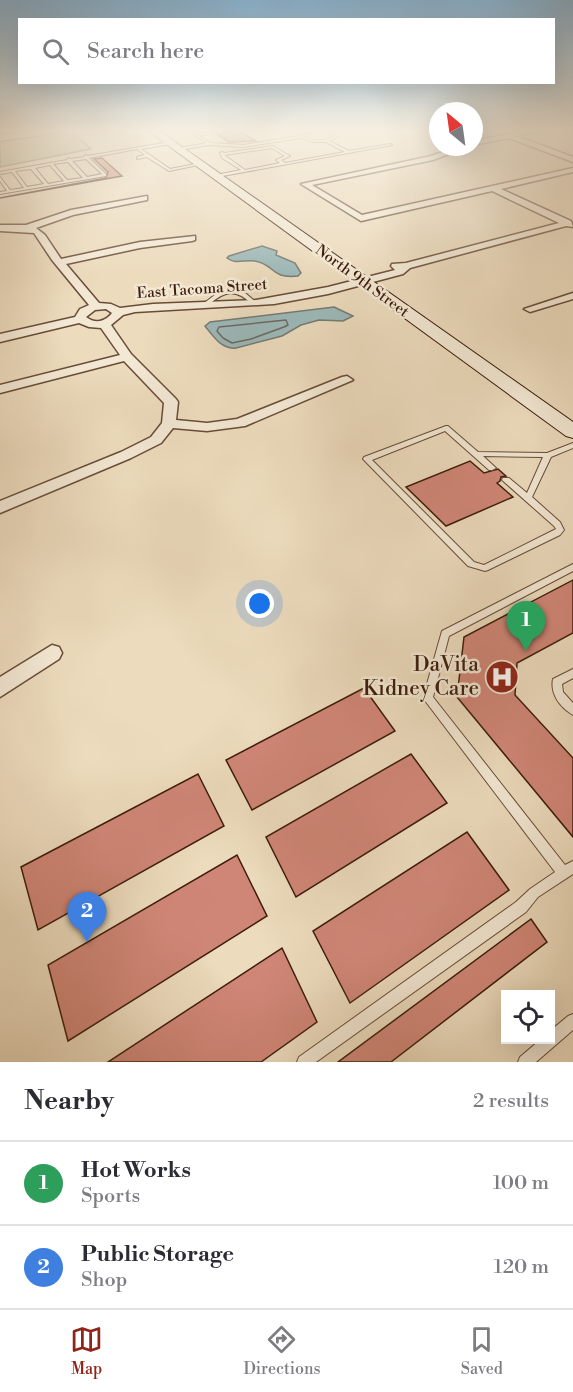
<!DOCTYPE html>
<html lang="en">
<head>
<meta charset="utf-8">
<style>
	:root { --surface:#fff; --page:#f2f2f3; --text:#2b2b33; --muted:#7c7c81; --line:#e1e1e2; --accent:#8f2418 }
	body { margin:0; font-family:"Libre Bodoni",serif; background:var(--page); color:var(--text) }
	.controls { position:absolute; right:18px; bottom:18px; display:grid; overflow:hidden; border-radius:0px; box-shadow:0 6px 24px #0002 }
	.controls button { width:54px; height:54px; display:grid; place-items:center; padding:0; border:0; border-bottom:2px solid var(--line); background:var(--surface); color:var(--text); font:30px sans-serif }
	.compass { position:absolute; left:429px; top:102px; width:54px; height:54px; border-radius:50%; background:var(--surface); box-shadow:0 6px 24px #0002; rotate:331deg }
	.you { position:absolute; left:260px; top:604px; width:21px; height:21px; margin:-15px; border:4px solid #fff; border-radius:50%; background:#1a73e8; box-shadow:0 0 0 9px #1a73e833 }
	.badge { display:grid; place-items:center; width:39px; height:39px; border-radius:50%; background:var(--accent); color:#fff; font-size:20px; font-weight:700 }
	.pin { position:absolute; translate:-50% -50px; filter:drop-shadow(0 2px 3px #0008) }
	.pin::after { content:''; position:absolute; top:32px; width:21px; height:18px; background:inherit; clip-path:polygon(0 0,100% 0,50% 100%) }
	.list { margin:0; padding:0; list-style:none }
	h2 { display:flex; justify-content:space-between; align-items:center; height:78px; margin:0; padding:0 24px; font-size:26px }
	h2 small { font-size:20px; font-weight:400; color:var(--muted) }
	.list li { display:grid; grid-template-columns:39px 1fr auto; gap:18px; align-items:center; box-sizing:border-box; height:84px; padding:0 24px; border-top:2px solid var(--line) }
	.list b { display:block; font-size:22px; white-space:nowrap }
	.list p { margin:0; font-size:20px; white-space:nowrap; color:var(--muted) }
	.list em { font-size:20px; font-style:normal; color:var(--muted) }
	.icon { flex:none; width:33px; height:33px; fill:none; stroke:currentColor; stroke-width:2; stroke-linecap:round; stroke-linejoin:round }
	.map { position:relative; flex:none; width:573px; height:1062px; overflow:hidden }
	.search { position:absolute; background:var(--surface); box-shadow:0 6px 24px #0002; left:18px; right:18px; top:18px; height:66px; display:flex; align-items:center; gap:15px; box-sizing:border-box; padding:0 21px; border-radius:0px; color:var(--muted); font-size:22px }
	.sheet { height:246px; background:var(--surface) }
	nav { display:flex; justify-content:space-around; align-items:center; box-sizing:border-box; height:84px; border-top:2px solid var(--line); background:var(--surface); font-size:16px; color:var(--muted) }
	nav a { display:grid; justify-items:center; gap:3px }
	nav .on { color:var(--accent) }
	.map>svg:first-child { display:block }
	.green { fill:#b7c092; stroke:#7a6e4e; stroke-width:1.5 }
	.water { fill:#9cb9ba; stroke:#767b74; stroke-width:1.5 }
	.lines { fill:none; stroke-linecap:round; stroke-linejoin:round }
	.shore { stroke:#6c6b62; stroke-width:1.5 }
	.building { fill:#d08677; stroke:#3d1d0b; stroke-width:1.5 }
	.service-casing { stroke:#694c38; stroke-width:2 }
	.minor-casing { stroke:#694c38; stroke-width:3 }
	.secondary-casing { stroke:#3d1d0b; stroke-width:2 }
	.service { fill:#f3e8d4; fill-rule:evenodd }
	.minor { fill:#f3e8d4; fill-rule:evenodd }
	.secondary { fill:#f3e8d4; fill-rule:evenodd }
	.labels { text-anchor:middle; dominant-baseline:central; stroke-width:5; stroke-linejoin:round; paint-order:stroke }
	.far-street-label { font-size:15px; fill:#3d1d0b; stroke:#f3e8d4 }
	.near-poi-label { font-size:21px; fill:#3d1d0b; stroke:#f3e8d4; text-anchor:end }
</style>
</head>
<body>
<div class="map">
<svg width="573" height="1062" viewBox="0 0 573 1062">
	<rect width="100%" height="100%" fill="#ecdbbd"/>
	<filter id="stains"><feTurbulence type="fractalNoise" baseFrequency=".00333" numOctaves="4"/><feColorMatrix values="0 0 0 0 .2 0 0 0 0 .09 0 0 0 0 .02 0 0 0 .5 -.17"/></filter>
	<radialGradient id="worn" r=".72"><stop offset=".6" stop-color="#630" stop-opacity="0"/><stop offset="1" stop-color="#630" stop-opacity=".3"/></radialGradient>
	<!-- green -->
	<path class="green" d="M70,130L91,149L0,167V139Z"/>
	<!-- water -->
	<g class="water">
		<path d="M262,246L277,251L276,255L295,263L301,273L298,276C270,279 276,265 255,261C245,259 236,265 227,258L229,256Z"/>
		<path d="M334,307L353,316L343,321L319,320L301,325L282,336L236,348C222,350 213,336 205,326L210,322Z"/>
	</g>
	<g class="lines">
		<!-- shore -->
		<path class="shore" d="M286,320L288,325L284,327L251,339L232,343L223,338L217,331L219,327Z"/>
	</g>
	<!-- building -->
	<g class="building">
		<path d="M234,130H237L256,141L229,142L218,135Z"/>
		<path d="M102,158L122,176L0,198L106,178L108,172L94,159Z"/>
		<path d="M470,461L484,473L498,469L506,476L501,477L500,481L497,483L513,497L446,526L406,487Z"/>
		<path d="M573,580V633L517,663L515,695L573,758V837L457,697L464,637Z"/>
		<path d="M364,688L395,731L252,810L226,760Z"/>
		<path d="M411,754L447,803L296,897L266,837Z"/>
		<path d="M198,774L224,826L38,930L21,867Z"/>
		<path d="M467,832L509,890L350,1003L313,931Z"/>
		<path d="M237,855L267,916L68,1041L48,965Z"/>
		<path d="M531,919L547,942L391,1062H338Z"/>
		<path d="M282,948L317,1022L261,1062H108Z"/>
	</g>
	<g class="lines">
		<defs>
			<g id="service">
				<path d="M186,130H190L196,134L226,130H232L199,136L211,143L243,145L299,136V134C313,128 325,128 339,136L329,141L349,151L390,144L392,145L217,177L216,175L241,170L222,158L220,153L222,152L224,153L273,146L290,156L281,160L285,163L345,152L326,142H313L301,138L243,147L210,145L178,150L179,148L207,143ZM324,131L334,136C324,142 312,142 302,135L310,132ZM272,148L285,156L276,160L280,163L245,170L224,155Z"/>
				<path d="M170,142L171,144L141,149L170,169L201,163L203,164L169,171L147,157L137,159V157L145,155L137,149L89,158L106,174V176L0,194V192L7,191L0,181V177L10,190L24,188L12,172L0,174V172L67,160L68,158L70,159L84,157L85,155L87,156ZM86,159L102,174L87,177L72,161ZM68,162L83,178L67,180L53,164ZM50,165L64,181L48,184L35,168ZM31,169L44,184L27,187L15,171Z"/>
				<path d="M230,290L244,292L257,303L252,304C235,288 225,291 208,305L203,304L216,294Z"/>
				<path d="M446,426H448L478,452L547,453L573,443V448L551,457L532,497L560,522L564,530L560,535L488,570L485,571L468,566L363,459L364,457ZM445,431L489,470H492L496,468L483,456L543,457L527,493L509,478H503L502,480L554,526L556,529L484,565L474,562L372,460Z"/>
				<path d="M573,564V571L449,636L433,697L565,865L573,861V874L538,897L526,912L316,1062H297L299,1057L516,902L530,889L555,872L423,698L442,631Z"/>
				<path d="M573,669V678L562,684L563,692L573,703V715C560,707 550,694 553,679Z"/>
				<path d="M573,1014V1030L536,1062H518L520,1057L540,1040H550V1031L568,1016Z"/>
			</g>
			<g id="minor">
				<path d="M527,130H538L517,136L573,157V162L509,138L474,145V141Z"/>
				<path d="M457,147H468L433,160L312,185L362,215L573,168V172L501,189L571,221L573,227L566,226L410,268L403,274L328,294L274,304L135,312L123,315L111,325L131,354L176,399L178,402L176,420L207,423L237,419L342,377L347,376L353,380L245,426L207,431L173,428L161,443L131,458L0,513V501L121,452L151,437L162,423L164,403L124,361L0,393V385L120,355L101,328L89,327L79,323L0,342V334L75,317L80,309L89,305L52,260L34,233L0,231V225H26L71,210L147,196V200L73,215L36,228L45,235L61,259L140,242L195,236V240L192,241L140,248L66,264L99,303L111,304L120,308L153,304L256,300L328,287L395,270L391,266L392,264L406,263L559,223L492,191L361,221L301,184L431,156ZM106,309L112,313C105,322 95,324 86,317L95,310Z"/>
				<path d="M573,293V299L530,312L524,309Z"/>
				<path d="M52,645L59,647L62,653L59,659L0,697V677Z"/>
			</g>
			<g id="secondary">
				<path d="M37,130H60L55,133L0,141V135Z"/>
				<path d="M147,130H158L573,422V438L566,436Z"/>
			</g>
		</defs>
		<!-- service casing -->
		<use href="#service" class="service-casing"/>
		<!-- minor casing -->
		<use href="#minor" class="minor-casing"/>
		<!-- secondary casing -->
		<use href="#secondary" class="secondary-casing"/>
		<!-- service -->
		<use href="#service" class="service"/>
		<!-- minor -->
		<use href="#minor" class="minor"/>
		<!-- secondary -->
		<use href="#secondary" class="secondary"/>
	</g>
	<!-- sky -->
	<linearGradient id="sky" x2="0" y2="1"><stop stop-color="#89b6d6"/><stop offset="0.47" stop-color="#f6efe1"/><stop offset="1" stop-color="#f6efe1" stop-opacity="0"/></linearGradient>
	<rect width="573" height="278" fill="url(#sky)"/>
	<!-- icons -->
	<defs>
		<symbol id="hospital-disc" viewBox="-11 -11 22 22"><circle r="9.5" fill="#8f2418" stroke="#f3e8d4"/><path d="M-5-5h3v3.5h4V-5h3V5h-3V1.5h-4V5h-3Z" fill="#fff"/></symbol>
	</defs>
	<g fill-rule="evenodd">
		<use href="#hospital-disc" x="483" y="658" width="38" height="38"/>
	</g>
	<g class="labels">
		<!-- far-street labels -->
		<g class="far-street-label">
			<text transform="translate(362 281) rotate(36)">North 9th Street</text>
			<text transform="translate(202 289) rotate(-4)">East Tacoma Street</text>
		</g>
		<!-- near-poi labels -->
		<g class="near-poi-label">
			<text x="479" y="665">DaVita<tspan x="479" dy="24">Kidney Care</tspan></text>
		</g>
	</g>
	<rect width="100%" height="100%" filter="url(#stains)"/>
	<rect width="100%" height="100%" fill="url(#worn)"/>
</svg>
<div class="controls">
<button><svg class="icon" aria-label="locate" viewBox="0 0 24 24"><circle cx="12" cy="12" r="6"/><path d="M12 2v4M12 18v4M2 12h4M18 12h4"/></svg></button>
</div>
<svg class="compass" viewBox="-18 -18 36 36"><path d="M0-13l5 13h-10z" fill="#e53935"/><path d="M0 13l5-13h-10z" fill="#7c7c81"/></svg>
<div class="you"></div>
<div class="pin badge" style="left:526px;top:651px;background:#2e9e5b">1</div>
<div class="pin badge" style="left:87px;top:942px;background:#3f7fe0">2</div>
<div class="search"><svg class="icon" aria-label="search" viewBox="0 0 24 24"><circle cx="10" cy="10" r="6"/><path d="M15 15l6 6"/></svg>Search here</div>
</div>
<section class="sheet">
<h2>Nearby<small>2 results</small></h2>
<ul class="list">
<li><span class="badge" style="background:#2e9e5b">1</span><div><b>Hot Works</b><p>Sports</p></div><em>100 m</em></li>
<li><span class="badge" style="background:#3f7fe0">2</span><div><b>Public Storage</b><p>Shop</p></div><em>120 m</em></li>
</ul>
</section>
<nav>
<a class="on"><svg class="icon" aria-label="map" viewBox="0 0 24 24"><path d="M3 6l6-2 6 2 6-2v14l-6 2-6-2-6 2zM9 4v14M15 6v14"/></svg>Map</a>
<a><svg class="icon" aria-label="directions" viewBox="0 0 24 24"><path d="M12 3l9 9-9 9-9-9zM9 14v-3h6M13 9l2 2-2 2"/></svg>Directions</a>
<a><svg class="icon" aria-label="saved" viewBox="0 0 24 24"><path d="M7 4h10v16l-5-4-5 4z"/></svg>Saved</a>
</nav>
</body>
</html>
